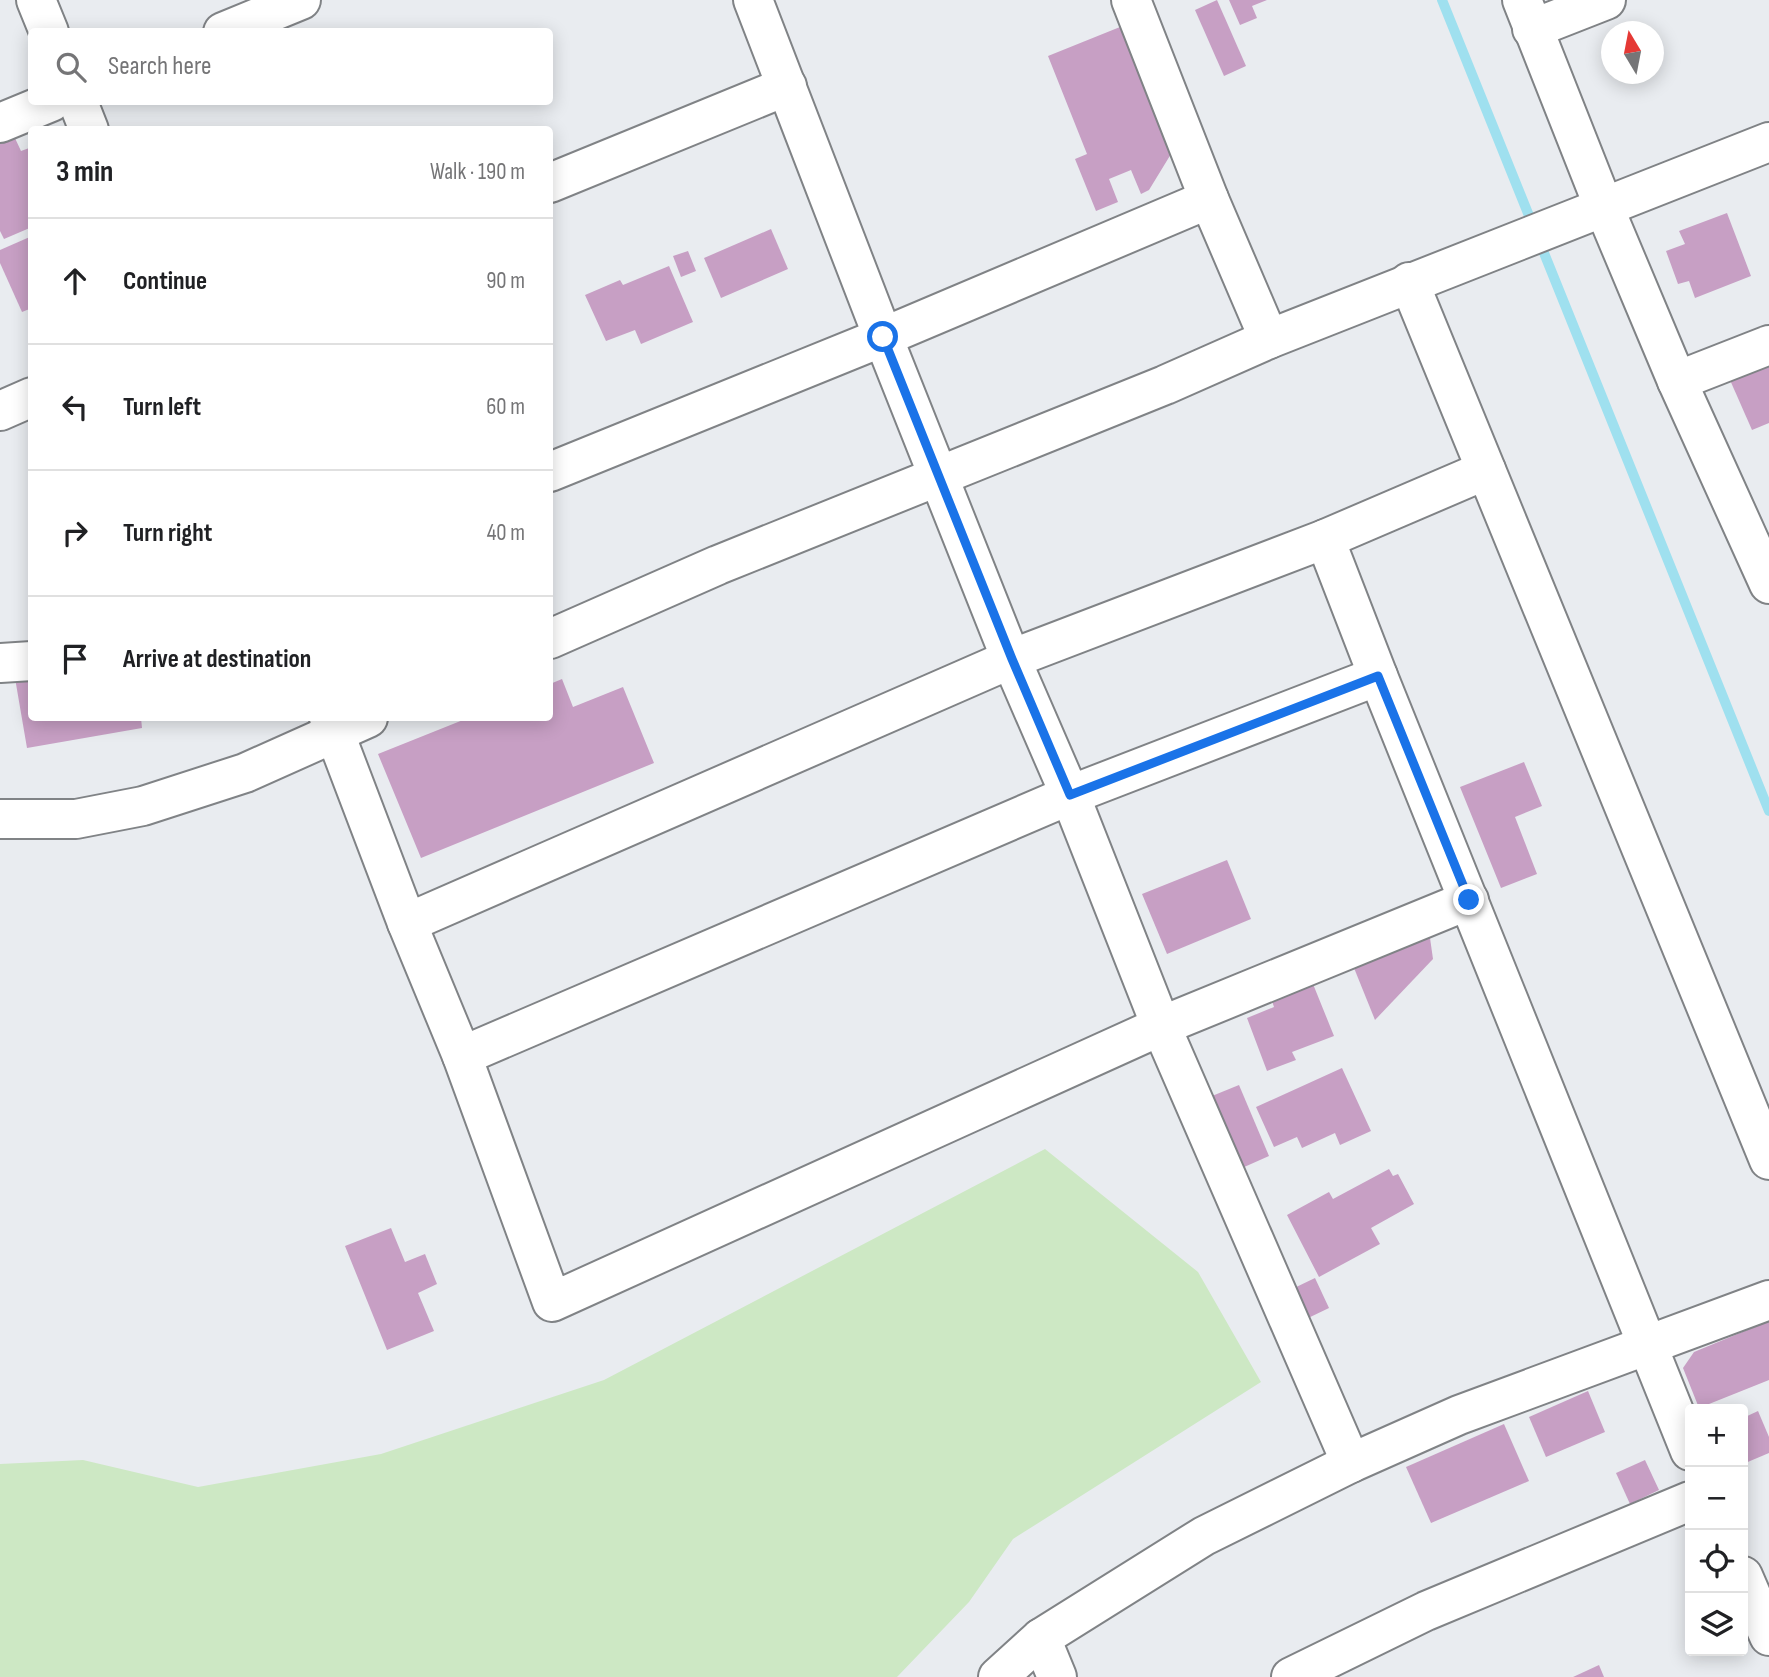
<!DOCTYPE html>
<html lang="en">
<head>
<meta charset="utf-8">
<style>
	:root { --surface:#fff; --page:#f2f2f2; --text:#202124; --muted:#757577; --line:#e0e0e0 }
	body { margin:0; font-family:"Sofia Sans Condensed",sans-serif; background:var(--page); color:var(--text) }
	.controls { position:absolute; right:21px; bottom:21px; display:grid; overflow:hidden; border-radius:7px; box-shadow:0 4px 18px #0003 }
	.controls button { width:63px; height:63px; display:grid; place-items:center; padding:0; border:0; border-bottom:2px solid var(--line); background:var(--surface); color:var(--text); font:35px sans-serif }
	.compass { position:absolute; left:1601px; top:21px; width:63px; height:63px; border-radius:50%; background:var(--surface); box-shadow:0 4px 18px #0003; rotate:350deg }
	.stop { position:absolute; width:21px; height:21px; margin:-16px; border:5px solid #1a73e8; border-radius:50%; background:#fff }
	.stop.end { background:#1a73e8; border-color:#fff; box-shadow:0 2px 7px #0008 }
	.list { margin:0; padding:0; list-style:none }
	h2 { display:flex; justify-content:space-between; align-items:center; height:91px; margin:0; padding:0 28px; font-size:30px }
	h2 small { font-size:23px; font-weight:400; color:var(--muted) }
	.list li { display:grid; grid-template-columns:46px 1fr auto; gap:21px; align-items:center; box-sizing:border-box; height:126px; padding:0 28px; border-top:2px solid var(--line) }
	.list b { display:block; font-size:26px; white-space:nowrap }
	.list em { font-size:23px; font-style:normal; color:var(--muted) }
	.icon { flex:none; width:38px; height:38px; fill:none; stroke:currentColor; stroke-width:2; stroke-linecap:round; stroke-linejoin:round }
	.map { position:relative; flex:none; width:1769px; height:1677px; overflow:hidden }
	.search { position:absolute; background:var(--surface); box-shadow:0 4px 18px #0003; left:28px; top:28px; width:525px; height:77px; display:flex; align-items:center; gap:18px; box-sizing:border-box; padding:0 24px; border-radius:7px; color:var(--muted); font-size:26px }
	.panel { position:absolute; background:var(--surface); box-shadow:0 4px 18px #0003; left:28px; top:126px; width:525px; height:595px; border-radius:7px }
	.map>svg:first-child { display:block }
	.green { fill:#cde8c4 }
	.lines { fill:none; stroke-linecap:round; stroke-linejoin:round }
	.stream { stroke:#9fe0ef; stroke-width:10 }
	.building { fill:#c79fc4 }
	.minor-casing { stroke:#808386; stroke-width:42 }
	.minor { stroke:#fff; stroke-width:38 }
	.route { stroke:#1a73e8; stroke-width:9 }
</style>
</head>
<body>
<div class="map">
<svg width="1769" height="1677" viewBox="0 0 1769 1677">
	<rect width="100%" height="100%" fill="#e9ecf0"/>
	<!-- green -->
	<path class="green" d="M1045,1149L1198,1272L1261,1382L1013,1539L969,1602L897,1677H0V1464L83,1460L198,1487L381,1454L604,1380Z"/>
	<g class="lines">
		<!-- stream -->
		<path class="stream" d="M1442,0L1769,811"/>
	</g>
	<!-- building -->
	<g class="building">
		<path d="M1217,0L1246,66L1224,76L1195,10Z"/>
		<path d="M1229,0H1267L1252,6L1257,18L1240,25Z"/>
		<path d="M1120,27L1171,154L1149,190L1141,194L1131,170L1109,179L1118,202L1096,211L1075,159L1087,154L1048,56Z"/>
		<path d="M14,136L21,151L32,147V227L4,239L0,231V142Z"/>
		<path d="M1727,213L1751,276L1695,298L1689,281L1678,284L1666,251L1685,244L1679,231Z"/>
		<path d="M771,229L788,269L721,298L704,258Z"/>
		<path d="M32,236V308L22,312L0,263V250Z"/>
		<path d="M688,251L696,271L681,277L673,256Z"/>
		<path d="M669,266L693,322L641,344L635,330L606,341L585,295L620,280L623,285Z"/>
		<path d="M1769,362V423L1752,430L1730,380Z"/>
		<path d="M32,675V718H141L142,728L27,748L15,678Z"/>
		<path d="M562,679L573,707L623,687L654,763L421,858L378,754L468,718H550V684Z"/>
		<path d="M1524,762L1542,806L1515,817L1537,874L1501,888L1460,787Z"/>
		<path d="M1227,860L1251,919L1167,954L1142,894Z"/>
		<path d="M1416,933L1430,938L1433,959L1375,1020L1352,963Z"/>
		<path d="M1313,984L1334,1036L1292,1052L1296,1060L1267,1071L1247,1018L1274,1007L1272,1001Z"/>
		<path d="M1342,1068L1371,1131L1340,1145L1335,1133L1302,1148L1297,1137L1274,1147L1256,1107Z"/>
		<path d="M1239,1085L1269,1156L1242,1168L1212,1096Z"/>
		<path d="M1389,1169L1393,1176L1398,1174L1414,1204L1371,1228L1380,1244L1319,1277L1287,1215L1329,1192L1333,1199Z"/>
		<path d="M391,1228L405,1262L425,1254L437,1284L418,1293L434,1331L387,1350L345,1246Z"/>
		<path d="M1315,1278L1329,1308L1304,1320L1290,1290Z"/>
		<path d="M1769,1321V1380L1699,1408L1683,1368L1694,1352Z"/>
		<path d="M1588,1391L1605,1432L1546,1457L1529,1417Z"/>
		<path d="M1758,1411L1769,1437V1453L1743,1464V1418Z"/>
		<path d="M1504,1424L1529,1481L1431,1523L1406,1467Z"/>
		<path d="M1645,1460L1659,1490L1630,1504L1616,1473Z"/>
		<path d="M1599,1665L1604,1677H1573Z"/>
	</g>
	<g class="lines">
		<defs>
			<g id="minor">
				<path d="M36,0L49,32"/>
				<path d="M753,0L883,337L1011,659L1070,795L1161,1026L1351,1463"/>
				<path d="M1131,0L1209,199L1269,339"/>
				<path d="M1522,0L1603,205L1677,381L1769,584"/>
				<path d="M1532,29L1606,0"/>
				<path d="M223,32L301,0"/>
				<path d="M78,102L89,130"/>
				<path d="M0,123L51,102"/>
				<path d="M550,183L787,86"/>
				<path d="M1409,282L1769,1160"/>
				<path d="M1677,381L1769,345"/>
				<path d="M0,411L32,397"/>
				<path d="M550,472L883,337L1209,199"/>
				<path d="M1325,539L1486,470"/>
				<path d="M550,639L718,565L1165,385L1269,339L1769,142"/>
				<path d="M0,663L32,661"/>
				<path d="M329,718L407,923L1011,659L1325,539L1378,676L1690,1451"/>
				<path d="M0,819H76L143,806L245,773L368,718"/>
				<path d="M407,923L462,1056L1070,795L1378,676"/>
				<path d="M462,1056L552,1302L1161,1026L1469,900"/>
				<path d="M1743,1576L1769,1636"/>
				<path d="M1041,1638L1057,1677"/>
				<path d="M998,1677L1041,1638L1204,1536L1351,1463L1459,1415L1769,1300"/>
				<path d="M1291,1677L1426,1611L1690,1501"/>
			</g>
		</defs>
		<!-- minor casing -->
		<use href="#minor" class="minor-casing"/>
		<!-- minor -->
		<use href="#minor" class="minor"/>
	</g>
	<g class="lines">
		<!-- route -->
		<path class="route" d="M883,337L1012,659L1070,795L1378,676L1469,900"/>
	</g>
</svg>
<div class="controls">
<button>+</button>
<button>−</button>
<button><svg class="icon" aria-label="locate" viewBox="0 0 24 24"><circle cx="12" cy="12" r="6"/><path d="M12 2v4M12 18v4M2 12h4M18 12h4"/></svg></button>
<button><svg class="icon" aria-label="layers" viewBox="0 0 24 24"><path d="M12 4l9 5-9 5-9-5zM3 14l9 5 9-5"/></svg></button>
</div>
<svg class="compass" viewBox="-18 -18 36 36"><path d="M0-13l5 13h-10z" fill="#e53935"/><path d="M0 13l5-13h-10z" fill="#757577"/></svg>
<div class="stop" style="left:883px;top:337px"></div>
<div class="stop end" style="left:1469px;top:900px"></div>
<div class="search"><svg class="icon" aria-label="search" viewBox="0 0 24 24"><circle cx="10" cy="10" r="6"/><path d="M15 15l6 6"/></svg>Search here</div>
<section class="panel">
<h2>3 min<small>Walk · 190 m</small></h2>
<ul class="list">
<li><svg class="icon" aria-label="ahead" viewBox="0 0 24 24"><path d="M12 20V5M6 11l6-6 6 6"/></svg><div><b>Continue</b></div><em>90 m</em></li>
<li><svg class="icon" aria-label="left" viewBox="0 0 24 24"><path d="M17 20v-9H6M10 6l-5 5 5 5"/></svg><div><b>Turn left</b></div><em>60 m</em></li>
<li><svg class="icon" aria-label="right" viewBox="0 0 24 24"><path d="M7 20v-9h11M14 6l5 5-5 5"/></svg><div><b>Turn right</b></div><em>40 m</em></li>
<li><svg class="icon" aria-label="arrive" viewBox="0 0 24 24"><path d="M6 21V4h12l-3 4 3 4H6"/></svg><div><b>Arrive at destination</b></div></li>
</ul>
</section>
</div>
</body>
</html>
